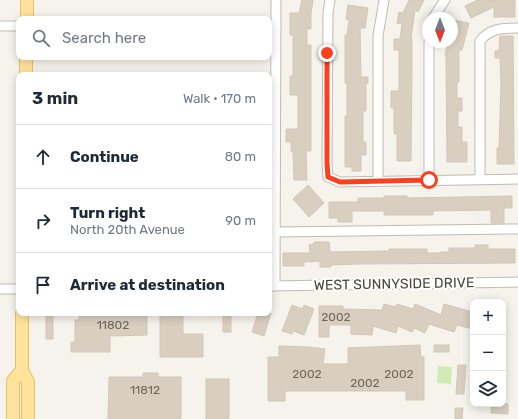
<!DOCTYPE html>
<html lang="en">
<head>
<meta charset="utf-8">
<style>
	:root { --surface:#fff; --page:#f2f2f3; --text:#1f2937; --muted:#747a83; --line:#e0e1e3 }
	body { margin:0; font-family:Rubik,sans-serif; background:var(--page); color:var(--text) }
	.controls { position:absolute; right:12px; bottom:12px; display:grid; overflow:hidden; border-radius:8px; box-shadow:0 2px 10px #0003 }
	.controls button { width:36px; height:36px; display:grid; place-items:center; padding:0; border:0; border-bottom:1px solid var(--line); background:var(--surface); color:var(--text); font:20px sans-serif }
	.compass { position:absolute; left:422px; top:12px; width:36px; height:36px; border-radius:50%; background:var(--surface); box-shadow:0 2px 10px #0003; rotate:180deg }
	.stop { position:absolute; width:12px; height:12px; margin:-9px; border:3px solid #fc3f1d; border-radius:50%; background:#fff }
	.stop.end { background:#fc3f1d; border-color:#fff; box-shadow:0 1px 4px #0008 }
	.list { margin:0; padding:0; list-style:none }
	h2 { display:flex; justify-content:space-between; align-items:center; height:52px; margin:0; padding:0 16px; font-size:17px }
	h2 small { font-size:13px; font-weight:400; color:var(--muted) }
	.list li { display:grid; grid-template-columns:26px 1fr auto; gap:12px; align-items:center; box-sizing:border-box; height:64px; padding:0 16px; border-top:1px solid var(--line) }
	.list b { display:block; font-size:15px; white-space:nowrap }
	.list p { margin:0; font-size:13px; white-space:nowrap; color:var(--muted) }
	.list em { font-size:13px; font-style:normal; color:var(--muted) }
	.icon { flex:none; width:22px; height:22px; fill:none; stroke:currentColor; stroke-width:2; stroke-linecap:round; stroke-linejoin:round }
	.map { position:relative; flex:none; width:518px; height:419px; overflow:hidden }
	.search { position:absolute; background:var(--surface); box-shadow:0 2px 10px #0003; left:16px; top:16px; width:256px; height:44px; display:flex; align-items:center; gap:10px; box-sizing:border-box; padding:0 14px; border-radius:8px; color:var(--muted); font-size:15px }
	.panel { position:absolute; background:var(--surface); box-shadow:0 2px 10px #0003; left:16px; top:72px; width:256px; height:244px; border-radius:8px }
	.map>svg:first-child { display:block }
	.green { fill:#d2eab5 }
	.building { fill:#d8cfc1; stroke:#d3c7b4 }
	.lines { fill:none; stroke-linecap:round; stroke-linejoin:round }
	.minor-casing { stroke:#c2bbae; stroke-width:11 }
	.major-casing { stroke:#e6c16a; stroke-width:14 }
	.minor { stroke:#fff; stroke-width:9 }
	.major { stroke:#ffe39c; stroke-width:12 }
	.route { stroke:#fc3f1d; stroke-width:5 }
	.labels { text-anchor:middle; dominant-baseline:central; stroke-width:4; stroke-linejoin:round; paint-order:stroke }
	.number-label { font-size:12px; fill:#6e675b }
	.street-label { font-size:14px; fill:#4b4439; stroke:#fff }
</style>
</head>
<body>
<div class="map">
<svg width="518" height="419" viewBox="0 0 518 419">
	<rect width="100%" height="100%" fill="#f6f3ec"/>
	<!-- green -->
	<path class="green" d="M438,366L452,367L451,384L437,383Z"/>
	<!-- building -->
	<g class="building">
		<path d="M302,0H313L311,13V29H307V45H311V151H306L307,180H294L293,151H291V142H286V129H298V95H290V76H293V35H290V13H299Z"/>
		<path d="M409,0H424L418,12L415,10L411,39H412V62L411,161H397V134H394V108H391V91H399V50H394V39H400L402,24L397,23L399,12L403,13Z"/>
		<path d="M478,0H515V17H494V7L471,18L465,6Z"/>
		<path d="M348,5L368,8L365,28H360L361,77H368V83H366V111H363V142H366V155H361V171H352V167H345V116H347V83H345V35H347L349,20L346,19Z"/>
		<path d="M453,20L469,23L462,50H459V82H457V98H462V111H458V127H462V142H467V162H447L446,56L445,55L448,42H452Z"/>
		<path d="M500,36H513L514,164H497V148H499L501,84L500,58H495V51H499Z"/>
		<path d="M308,185L324,203L309,217L293,199Z"/>
		<path d="M384,196H407V198L512,196V208H504V223H491V210L433,211V215H384V211H352V222H338V218H329V202H358V198H384Z"/>
		<path d="M314,242H329L330,252L389,251V249H427V253H441V252H449V248H475V245H488V249H515V263L357,264L331,265V267H320V261L304,262V266H283V253H310L309,245L314,244Z"/>
		<path d="M384,304L396,307L397,304L413,309L415,304L441,315L444,304L473,312V329L457,325L454,332L429,324L425,333L414,328L412,332L398,326L396,333L373,326L372,335L351,334V325H329V337H319V306H343V309L382,310Z"/>
		<path d="M292,305L303,309L304,305L314,309L304,335L293,331L292,334L282,331Z"/>
		<rect x="46" y="313" width="7" height="26"/>
		<path d="M120,313L147,314V335L110,336V352H71V342H75V320H79V314Z"/>
		<path d="M160,313H183V334H203V357H160Z"/>
		<rect x="223" y="313" width="8" height="19"/>
		<path d="M258,313H271L264,336L252,332Z"/>
		<path d="M420,345L421,357H424V400H406V391H285V401H268V357H279V346L309,347L325,349L323,364H348V348Z"/>
		<rect x="434" y="345" width="15" height="7"/>
		<path d="M458,365H466L464,394H456Z"/>
		<path d="M143,373H158V377H181V419H108L109,377H143Z"/>
		<rect x="206" y="379" width="23" height="40"/>
		<path d="M491,404H508V414L491,413Z"/>
		<path d="M455,408H463L462,419H455Z"/>
	</g>
	<g class="lines">
		<defs>
			<g id="minor">
				<path d="M330,0L328,13L327,163L328,177L340,182L518,179"/>
				<path d="M433,18L445,0"/>
				<path d="M0,26H19"/>
				<path d="M429,42V180"/>
				<path d="M480,179V41C490,28 503,28 518,28"/>
				<path d="M378,181V36L384,0"/>
				<path d="M276,232L518,229"/>
				<path d="M269,286L518,282"/>
				<path d="M275,286L276,0"/>
				<path d="M0,289H19"/>
			</g>
			<g id="major">
				<path d="M27,19V0"/>
				<path d="M26,75V57"/>
				<path d="M22,313V370L28,382V419"/>
				<path d="M13,419V381L22,370"/>
			</g>
		</defs>
		<!-- minor casing -->
		<use href="#minor" class="minor-casing"/>
		<!-- major casing -->
		<use href="#major" class="major-casing"/>
		<!-- minor -->
		<use href="#minor" class="minor"/>
		<!-- major -->
		<use href="#major" class="major"/>
	</g>
	<g class="lines">
		<!-- route -->
		<path class="route" d="M327,53V163L328,177L340,182L429,180"/>
	</g>
	<g class="labels">
		<!-- number labels -->
		<g class="number-label">
			<text x="336" y="317">2002</text>
			<text x="113" y="325">11802</text>
			<text x="307" y="374">2002</text>
			<text x="399" y="374">2002</text>
			<text x="365" y="383">2002</text>
			<text x="145" y="390">11812</text>
		</g>
		<!-- street labels -->
		<g class="street-label">
			<text transform="translate(394 284) rotate(-1)">WEST SUNNYSIDE DRIVE</text>
		</g>
	</g>
</svg>
<div class="controls">
<button>+</button>
<button>−</button>
<button><svg class="icon" aria-label="layers" viewBox="0 0 24 24"><path d="M12 4l9 5-9 5-9-5zM3 14l9 5 9-5"/></svg></button>
</div>
<svg class="compass" viewBox="-18 -18 36 36"><path d="M0-13l5 13h-10z" fill="#e53935"/><path d="M0 13l5-13h-10z" fill="#747a83"/></svg>
<div class="stop" style="left:429px;top:180px"></div>
<div class="stop end" style="left:327px;top:53px"></div>
<div class="search"><svg class="icon" aria-label="search" viewBox="0 0 24 24"><circle cx="10" cy="10" r="6"/><path d="M15 15l6 6"/></svg>Search here</div>
<section class="panel">
<h2>3 min<small>Walk · 170 m</small></h2>
<ul class="list">
<li><svg class="icon" aria-label="ahead" viewBox="0 0 24 24"><path d="M12 20V5M6 11l6-6 6 6"/></svg><div><b>Continue</b></div><em>80 m</em></li>
<li><svg class="icon" aria-label="right" viewBox="0 0 24 24"><path d="M7 20v-9h11M14 6l5 5-5 5"/></svg><div><b>Turn right</b><p>North 20th Avenue</p></div><em>90 m</em></li>
<li><svg class="icon" aria-label="arrive" viewBox="0 0 24 24"><path d="M6 21V4h12l-3 4 3 4H6"/></svg><div><b>Arrive at destination</b></div></li>
</ul>
</section>
</div>
</body>
</html>
